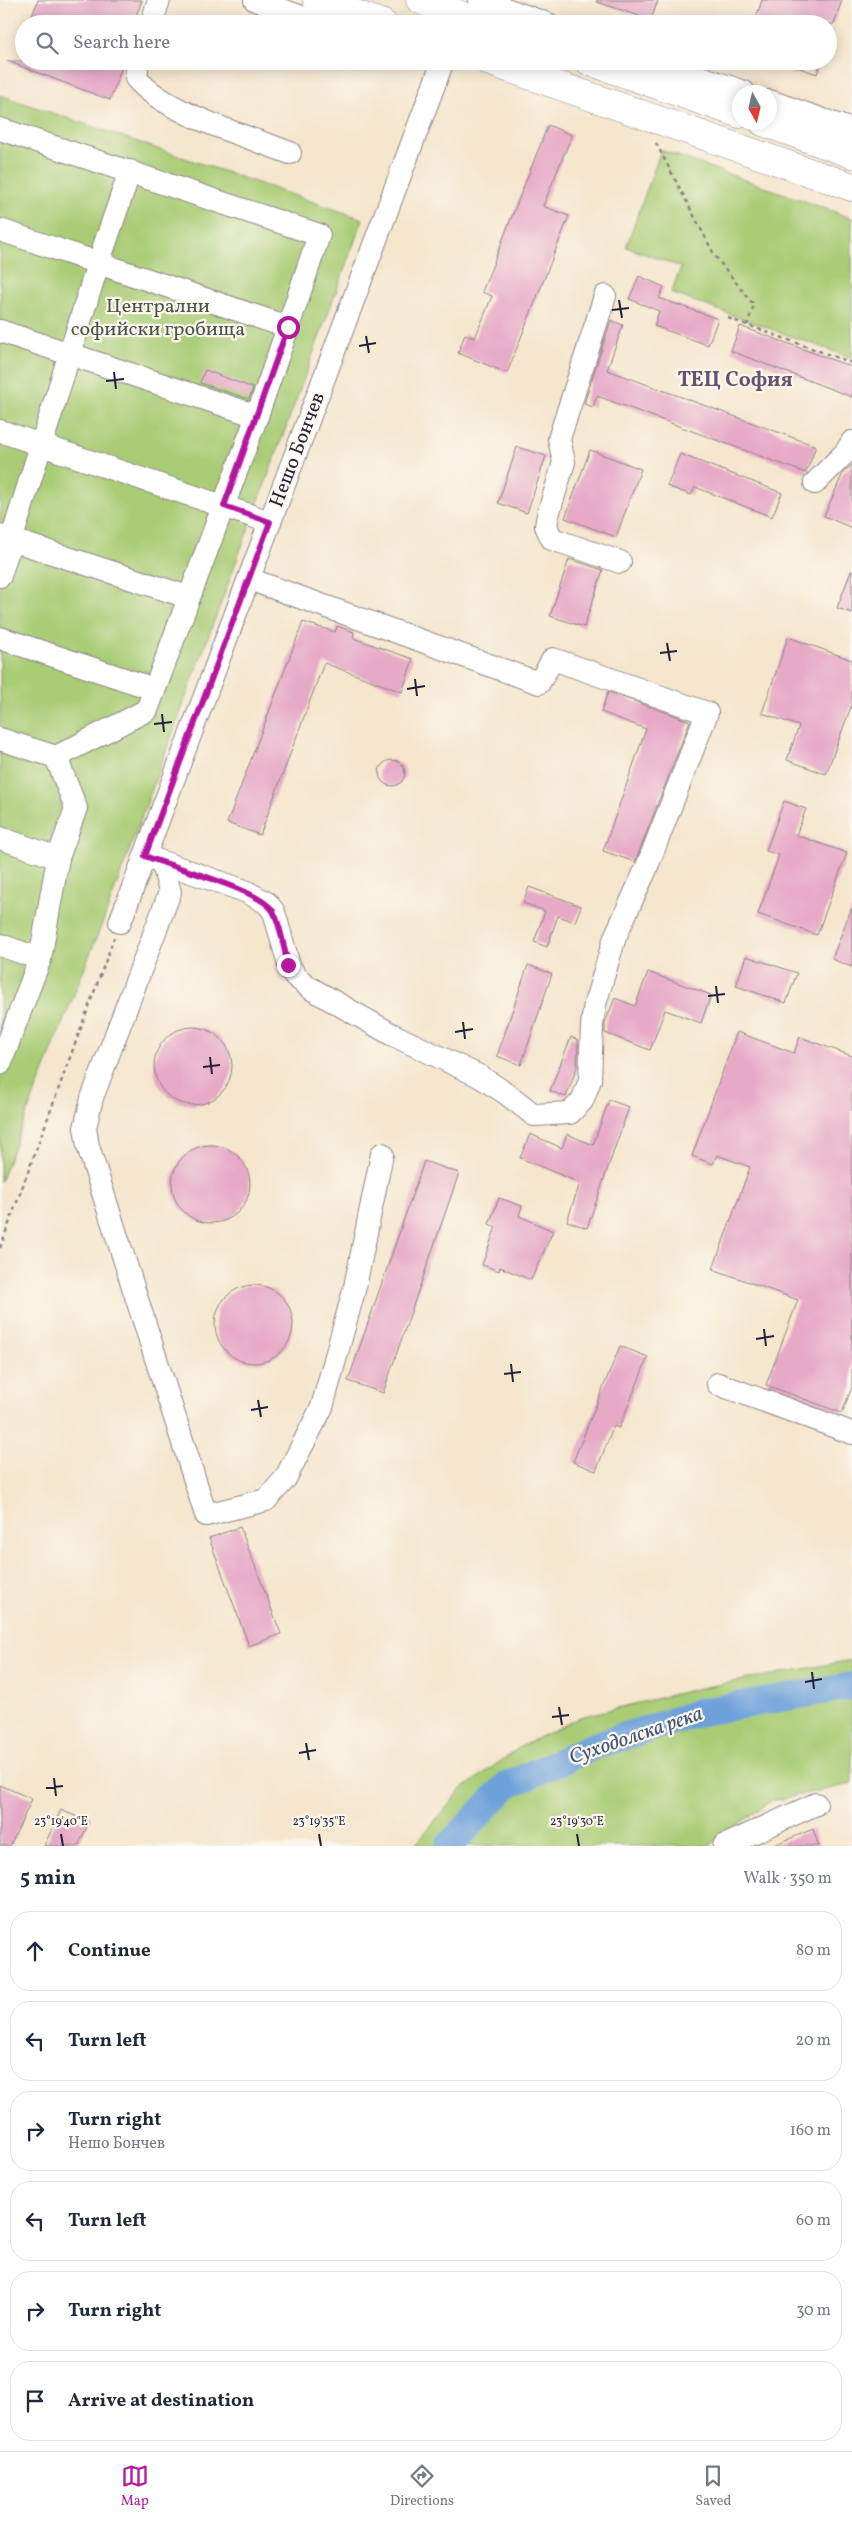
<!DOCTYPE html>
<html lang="en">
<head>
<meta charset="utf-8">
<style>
	:root { --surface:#fff; --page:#f6f6f7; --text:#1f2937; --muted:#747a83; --line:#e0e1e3; --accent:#b5179e }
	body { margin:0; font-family:Vollkorn,serif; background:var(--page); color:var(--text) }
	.compass { position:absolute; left:732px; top:85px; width:45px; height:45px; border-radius:50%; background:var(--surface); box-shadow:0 2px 12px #0003; rotate:172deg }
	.stop { position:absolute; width:15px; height:15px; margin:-11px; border:4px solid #b5179e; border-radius:50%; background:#fff }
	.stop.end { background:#b5179e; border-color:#fff; box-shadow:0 1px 5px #0008 }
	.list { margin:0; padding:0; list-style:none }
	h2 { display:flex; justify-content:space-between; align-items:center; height:65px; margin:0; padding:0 20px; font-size:21px }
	h2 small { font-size:16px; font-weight:400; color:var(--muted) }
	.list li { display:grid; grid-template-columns:32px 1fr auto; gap:15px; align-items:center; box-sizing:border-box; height:80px; margin:0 10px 10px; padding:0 10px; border:1px solid var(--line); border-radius:20px }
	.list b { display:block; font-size:19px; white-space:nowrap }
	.list p { margin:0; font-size:16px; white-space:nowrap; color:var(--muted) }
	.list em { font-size:16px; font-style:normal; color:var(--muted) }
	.icon { flex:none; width:28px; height:28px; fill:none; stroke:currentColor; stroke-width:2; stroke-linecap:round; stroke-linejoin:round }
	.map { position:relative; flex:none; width:852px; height:1846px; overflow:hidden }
	.search { position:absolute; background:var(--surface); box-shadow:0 2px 12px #0003; left:15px; right:15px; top:15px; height:55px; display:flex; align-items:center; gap:12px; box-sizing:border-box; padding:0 18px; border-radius:28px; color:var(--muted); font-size:19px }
	.sheet { height:605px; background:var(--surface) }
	nav { display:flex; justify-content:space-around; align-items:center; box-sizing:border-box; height:70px; border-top:1px solid var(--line); background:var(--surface); font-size:14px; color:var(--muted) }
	nav a { display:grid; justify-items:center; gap:2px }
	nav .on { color:var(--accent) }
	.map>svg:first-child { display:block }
	.green { fill:#a9cc74; stroke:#667758 }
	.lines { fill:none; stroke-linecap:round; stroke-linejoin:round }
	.river { stroke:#6ea1da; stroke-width:28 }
	.building { fill:#e6a9c6 }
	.minor-casing { stroke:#8c8484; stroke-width:24 }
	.major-casing { stroke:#8c8484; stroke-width:29 }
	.path { stroke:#8c8484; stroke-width:2.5; stroke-dasharray:4 4; stroke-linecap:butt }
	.minor { stroke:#fff; stroke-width:22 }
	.major { stroke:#fff; stroke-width:28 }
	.route { stroke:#b5179e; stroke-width:6 }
	.ticks { fill:none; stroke:#22223b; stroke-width:2 }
	.labels { text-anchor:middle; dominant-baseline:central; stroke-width:4.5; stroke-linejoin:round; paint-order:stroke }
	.park-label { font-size:20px; fill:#4a554c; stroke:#fbf7ec }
	.street-label { font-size:20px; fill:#22223b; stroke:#fbf7ec }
	.neighbourhood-label { font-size:21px; font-weight:bold; fill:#67516c; stroke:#fbf7ec }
	.water-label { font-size:21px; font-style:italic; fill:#40557b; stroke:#fbf7ec }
	.ticks-label { font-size:12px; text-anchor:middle; fill:#22223b; stroke:#fbf7ec; stroke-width:4.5; stroke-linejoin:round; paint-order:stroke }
</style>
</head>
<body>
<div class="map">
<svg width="852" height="1846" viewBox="0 0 852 1846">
	<rect width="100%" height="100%" fill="#fbf7ec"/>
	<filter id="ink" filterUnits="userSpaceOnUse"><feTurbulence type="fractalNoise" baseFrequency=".02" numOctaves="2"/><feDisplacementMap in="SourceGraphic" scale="10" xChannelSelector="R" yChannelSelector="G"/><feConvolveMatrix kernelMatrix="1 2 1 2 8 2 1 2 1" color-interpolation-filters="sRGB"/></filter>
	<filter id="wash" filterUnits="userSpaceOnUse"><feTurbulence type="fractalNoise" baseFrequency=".0096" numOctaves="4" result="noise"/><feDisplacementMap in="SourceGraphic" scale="20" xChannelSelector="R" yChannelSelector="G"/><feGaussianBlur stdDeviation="1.12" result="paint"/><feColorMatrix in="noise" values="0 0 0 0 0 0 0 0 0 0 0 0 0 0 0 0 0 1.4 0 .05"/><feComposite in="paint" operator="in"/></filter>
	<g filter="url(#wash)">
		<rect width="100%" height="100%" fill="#f5e6cd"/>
		<!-- green -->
		<g class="green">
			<path d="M0,95L363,219L105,916L0,1182Z"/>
			<path d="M661,150L852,218V358L671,293L681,267L626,247Z"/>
			<path d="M852,1660V1784L771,1801L708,1846H414L461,1790L520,1747L580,1717L700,1688Z"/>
		</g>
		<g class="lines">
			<!-- river -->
			<path class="river" d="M449,1846L506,1786L594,1746L701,1712L852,1686"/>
		</g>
		<g id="blocks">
			<!-- building -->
			<g class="building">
				<path d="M38,0H142L133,24H29Z"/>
				<path d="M597,0H658L651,20L597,2Z"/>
				<path d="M762,0H842L834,24H754Z"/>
				<path d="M7,61H124L110,100Z"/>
				<path d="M784,61H821L817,74L784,63Z"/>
				<path d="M548,125L572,135L543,206L569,216L507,373L458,353L465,334L475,338L492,296L482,292Z"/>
				<path d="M639,276L664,287L659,298L718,319L708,345L654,326L659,311L629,299Z"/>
				<path d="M611,320L623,325L607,370L816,446L806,473L597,396L593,407L584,404Z"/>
				<path d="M740,326L852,367V397L731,351Z"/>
				<path d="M205,370L253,388L249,399L200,383Z"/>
				<path d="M517,447L546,456L527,513L498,503Z"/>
				<path d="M590,450L641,469L616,537L565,518Z"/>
				<path d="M680,454L782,493L772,517L695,487L691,495L667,486Z"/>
				<path d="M852,465V528L824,516L843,473Z"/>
				<path d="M569,559L603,570L584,627L550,616Z"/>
				<path d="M851,571H852V613L837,608Z"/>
				<path d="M303,622L335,632L337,626L354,632L353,638L413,659L402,692L324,663L260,835L227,823Z"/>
				<path d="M788,637L852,660V704L826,774L787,760L799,726L762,713Z"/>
				<path d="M608,692L690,721L635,862L603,851L646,729L601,712Z"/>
				<circle cx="392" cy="773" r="13"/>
				<path d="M784,801L806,809L796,835L847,853L817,935L758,914L779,855L766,851Z"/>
				<path d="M529,887L581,906L575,922L558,916L547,947L534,942L545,911L523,903Z"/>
				<path d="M851,909H852V967L832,959Z"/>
				<path d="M746,956L797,973L786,1003L736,986Z"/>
				<path d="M528,965L552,974L521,1065L497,1056Z"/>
				<path d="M648,972L711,995L701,1023L665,1010L650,1050L605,1033V1023L615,998L635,1006Z"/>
				<circle cx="193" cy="1066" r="39"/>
				<path d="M737,1032L794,1053L800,1037L852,1056V1387L842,1413L766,1385L798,1300L713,1269L750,1167L717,1155L713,1164L692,1156Z"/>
				<path d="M571,1037L578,1040L577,1067L566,1097L550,1091Z"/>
				<path d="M609,1100L629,1107L587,1228L567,1221L580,1183L520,1158L530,1134L562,1148L567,1134L593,1145Z"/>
				<circle cx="211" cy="1184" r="39"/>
				<path d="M424,1161L459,1173L383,1393L348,1381Z"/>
				<path d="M499,1198L522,1206L519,1216L553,1231L531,1280L500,1267L499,1271L482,1265L496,1227L489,1224Z"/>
				<circle cx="254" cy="1324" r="39"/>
				<path d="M620,1346L648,1357L619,1428L614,1426L596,1471L573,1462Z"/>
				<path d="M240,1527L281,1634L249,1646L209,1538Z"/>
				<path d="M0,1785L32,1799L10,1846H0Z"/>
				<path d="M61,1810L89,1822L78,1846H44Z"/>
				<path d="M813,1829L819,1846H772Z"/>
			</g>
		</g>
	</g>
	<g filter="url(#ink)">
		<use href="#blocks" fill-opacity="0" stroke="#8c8484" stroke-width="1"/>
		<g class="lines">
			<defs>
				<g id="minor">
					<path d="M255,0L321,24"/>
					<path d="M480,0L548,24"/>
					<path d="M151,24L159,0"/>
					<path d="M138,61L136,78C164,113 247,136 290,153"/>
					<path d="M655,61L744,92"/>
					<path d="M770,101L852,130"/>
					<path d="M0,129L319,235L288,327"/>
					<path d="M0,230L288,327L257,416L0,331"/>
					<path d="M605,296L559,439L564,462L548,515L546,526L552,539L620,562"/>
					<path d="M0,431L270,522"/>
					<path d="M815,483L846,452L852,442"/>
					<path d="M0,536L188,597"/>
					<path d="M0,576L98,264L130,171"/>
					<path d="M0,638L154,689"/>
					<path d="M0,739L56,757L147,710L257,416"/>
					<path d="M0,838L58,858"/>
					<path d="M145,856L245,891L267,903L274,912L289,965L295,976L310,988L391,1034L479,1076L507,1094L534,1115L570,1113L582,1101L590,1080L592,1025L595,1004L615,937L646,869L707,713L553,659L539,683L249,579"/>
					<path d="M163,864L170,892L92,1098L85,1128L88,1146L206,1515L266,1500L285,1479L322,1407L355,1287L382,1154"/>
					<path d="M120,922L443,61"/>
					<path d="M0,945L40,959"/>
					<path d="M0,1064L40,959L58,858L76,808L56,757"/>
					<path d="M718,1384L852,1433"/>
					<path d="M724,1846L816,1804"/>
				</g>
				<g id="major">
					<path d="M317,0L383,24"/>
					<path d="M420,0L485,24"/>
					<path d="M488,61L852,187"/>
					<path d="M589,61L740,114"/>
					<path d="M763,122L852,154"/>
				</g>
			</defs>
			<!-- minor casing -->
			<use href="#minor" class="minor-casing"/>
			<!-- major casing -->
			<use href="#major" class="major-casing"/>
			<!-- path -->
			<g class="path">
				<path d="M656,143L715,256L754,305L747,325"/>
				<path d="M728,318L852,363"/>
				<path d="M0,1248L114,938"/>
			</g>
			<!-- minor -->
			<use href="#minor" class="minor"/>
			<!-- major -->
			<use href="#major" class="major"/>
		</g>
	</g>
	<g class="lines" filter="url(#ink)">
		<!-- route -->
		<path class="route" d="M288,327L224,506L270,522L145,856C171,867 264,890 274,913C281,927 284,949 288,965"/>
	</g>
	<!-- ticks -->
	<path class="ticks" d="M619,300L622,318M612,310L629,308M366,336L369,353M359,346L376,343M114,372L116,389M106,381L124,379M667,643L670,661M660,653L677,651M415,679L417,696M407,689L425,686M162,714L164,732M154,724L172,722M716,986L718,1003M708,996L725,994M463,1022L465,1039M455,1032L473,1029M210,1057L212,1074M203,1067L220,1065M764,1329L766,1346M756,1339L774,1336M511,1364L513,1382M504,1374L521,1372M258,1400L261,1417M251,1410L268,1407M812,1672L814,1689M805,1682L822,1679M559,1707L562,1725M552,1717L569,1715M306,1743L309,1760M299,1753L316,1750M54,1778L56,1796M46,1788L63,1786M61,1834L63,1846M319,1834L321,1846M577,1834L579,1846"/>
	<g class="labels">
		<!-- park labels -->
		<g class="park-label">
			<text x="158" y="307">Централни<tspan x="158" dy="23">софийски гробища</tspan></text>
		</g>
		<!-- street labels -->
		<g class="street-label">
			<text transform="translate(298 450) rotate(-69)">Нешо Бончев</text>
		</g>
		<!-- neighbourhood labels -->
		<g class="neighbourhood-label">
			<text x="735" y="380">ТЕЦ София</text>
		</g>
		<!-- water labels -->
		<g class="water-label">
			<text transform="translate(636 1736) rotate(-19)">Суходолска река</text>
		</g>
	</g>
	<g class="ticks-label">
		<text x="61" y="1825">23°19'40"E</text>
		<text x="319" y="1825">23°19'35"E</text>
		<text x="577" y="1825">23°19'30"E</text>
	</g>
</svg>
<svg class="compass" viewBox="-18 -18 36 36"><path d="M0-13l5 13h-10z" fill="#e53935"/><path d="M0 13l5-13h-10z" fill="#747a83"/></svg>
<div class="stop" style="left:288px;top:327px"></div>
<div class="stop end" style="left:288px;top:965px"></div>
<div class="search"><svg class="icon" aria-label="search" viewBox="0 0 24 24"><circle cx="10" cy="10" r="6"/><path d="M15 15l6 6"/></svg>Search here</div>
</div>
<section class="sheet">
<h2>5 min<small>Walk · 350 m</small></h2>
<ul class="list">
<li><svg class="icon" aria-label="ahead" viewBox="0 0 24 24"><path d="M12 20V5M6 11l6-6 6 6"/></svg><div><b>Continue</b></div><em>80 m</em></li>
<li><svg class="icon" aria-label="left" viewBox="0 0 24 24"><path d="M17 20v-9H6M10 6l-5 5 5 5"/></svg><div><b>Turn left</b></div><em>20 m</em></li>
<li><svg class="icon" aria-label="right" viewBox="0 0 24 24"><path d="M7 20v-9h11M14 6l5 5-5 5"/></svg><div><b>Turn right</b><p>Нешо Бончев</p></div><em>160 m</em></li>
<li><svg class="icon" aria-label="left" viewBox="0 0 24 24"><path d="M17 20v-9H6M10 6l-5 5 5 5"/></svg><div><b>Turn left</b></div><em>60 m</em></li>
<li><svg class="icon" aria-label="right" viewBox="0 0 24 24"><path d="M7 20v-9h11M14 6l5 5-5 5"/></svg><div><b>Turn right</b></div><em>30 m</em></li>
<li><svg class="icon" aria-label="arrive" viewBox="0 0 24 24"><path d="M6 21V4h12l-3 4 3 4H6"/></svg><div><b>Arrive at destination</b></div></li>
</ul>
</section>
<nav>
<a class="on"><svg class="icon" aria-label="map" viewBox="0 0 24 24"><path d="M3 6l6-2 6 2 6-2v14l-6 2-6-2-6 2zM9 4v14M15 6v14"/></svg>Map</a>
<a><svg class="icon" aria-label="directions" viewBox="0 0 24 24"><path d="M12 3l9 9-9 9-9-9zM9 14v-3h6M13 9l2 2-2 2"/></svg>Directions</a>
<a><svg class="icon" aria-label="saved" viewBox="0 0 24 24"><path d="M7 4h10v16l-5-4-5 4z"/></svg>Saved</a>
</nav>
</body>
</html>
